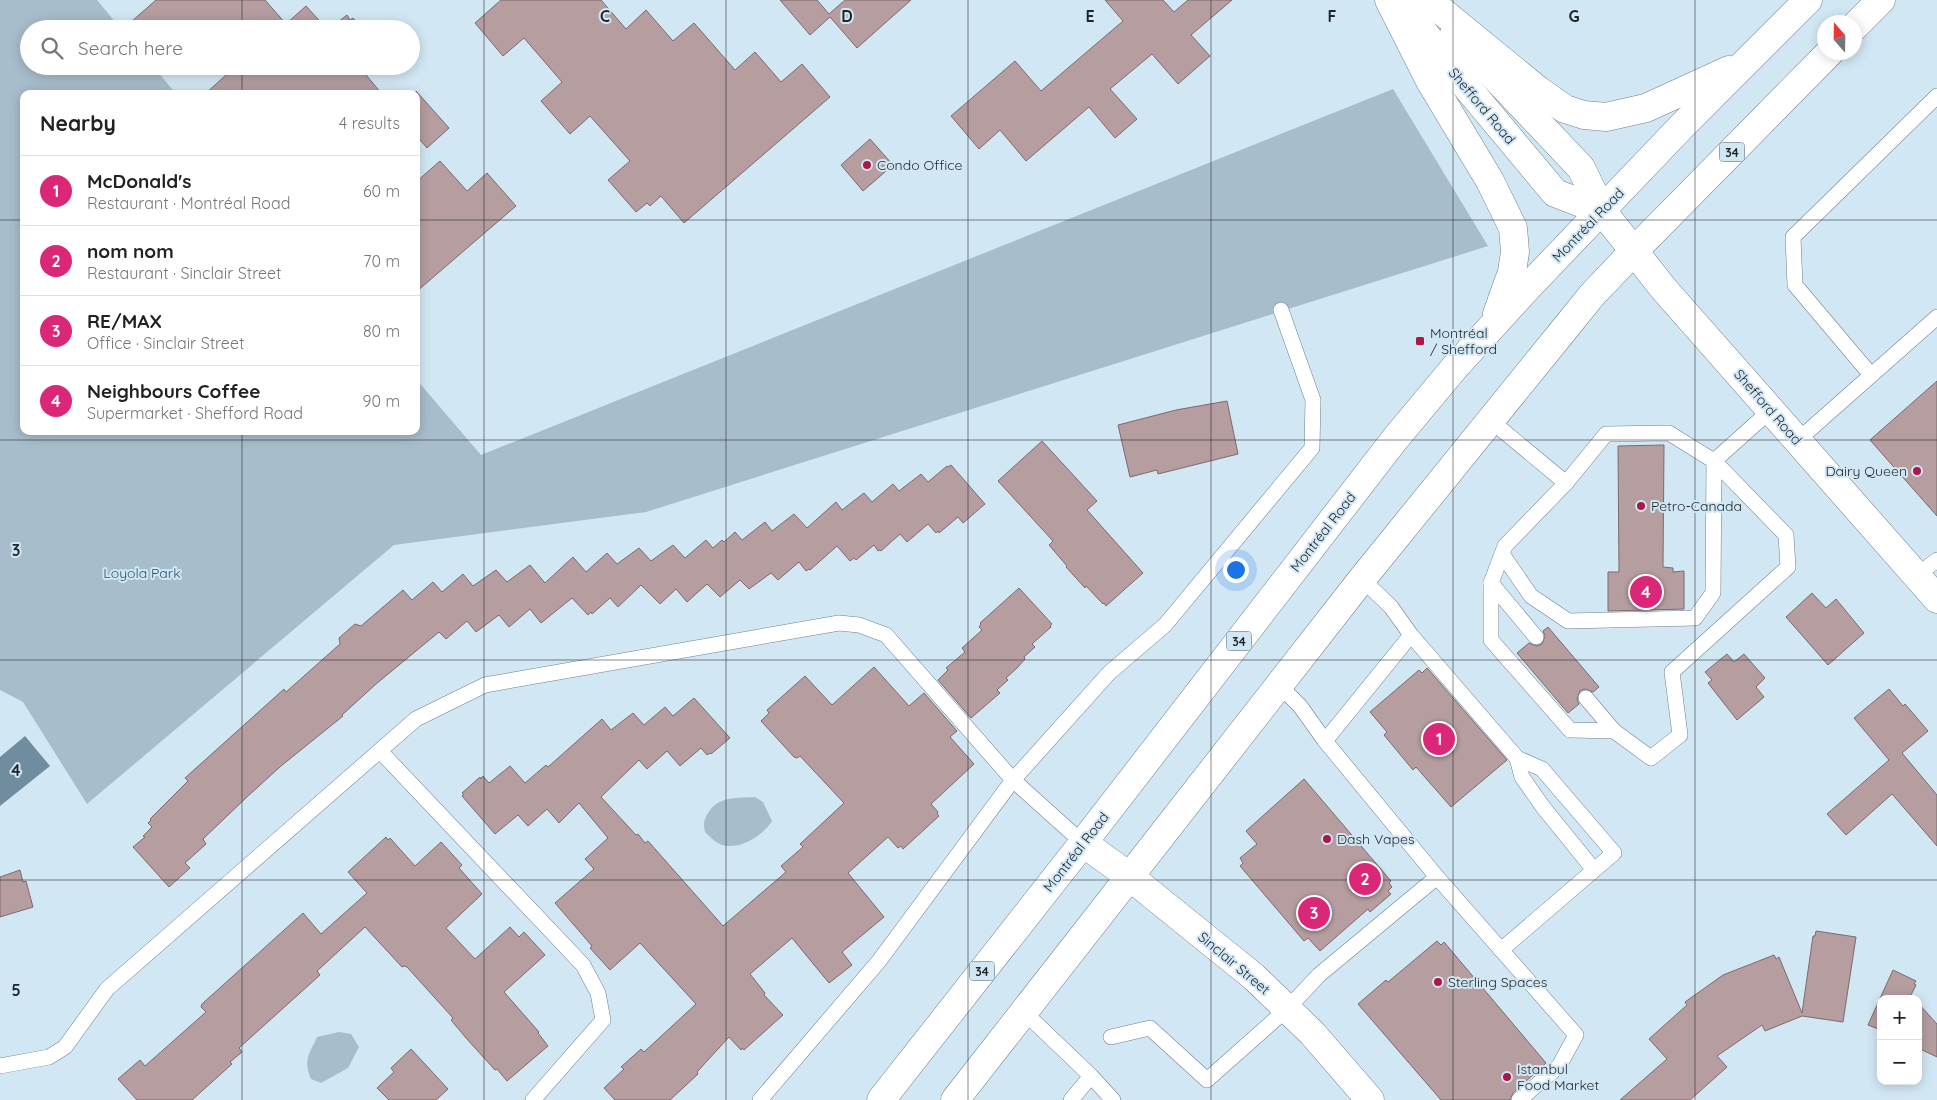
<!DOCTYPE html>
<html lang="en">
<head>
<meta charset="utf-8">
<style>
	:root { --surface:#fff; --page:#f2f2f2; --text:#222; --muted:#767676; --line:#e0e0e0; --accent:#db2777 }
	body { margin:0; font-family:Quicksand,sans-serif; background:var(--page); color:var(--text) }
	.controls { position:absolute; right:15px; bottom:15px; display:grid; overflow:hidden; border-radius:10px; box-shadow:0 2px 12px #0003 }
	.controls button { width:45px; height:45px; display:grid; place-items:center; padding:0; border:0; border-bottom:1px solid var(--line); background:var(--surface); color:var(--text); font:25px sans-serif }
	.compass { position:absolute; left:1817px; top:15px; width:45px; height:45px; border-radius:50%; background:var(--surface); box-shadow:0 2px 12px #0003; rotate:340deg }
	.you { position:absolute; left:1235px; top:569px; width:18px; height:18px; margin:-12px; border:4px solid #fff; border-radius:50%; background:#1a73e8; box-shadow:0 0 0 8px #1a73e833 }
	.badge { display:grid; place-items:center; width:32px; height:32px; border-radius:50%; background:var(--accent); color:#fff; font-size:16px; font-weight:700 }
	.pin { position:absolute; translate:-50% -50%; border:2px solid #fff; box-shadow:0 1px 5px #0006 }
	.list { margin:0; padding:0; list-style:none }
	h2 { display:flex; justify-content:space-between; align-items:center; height:65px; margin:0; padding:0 20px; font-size:21px }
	h2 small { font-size:16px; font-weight:400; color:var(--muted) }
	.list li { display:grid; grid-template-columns:32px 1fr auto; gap:15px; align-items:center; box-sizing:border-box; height:70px; padding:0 20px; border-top:1px solid var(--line) }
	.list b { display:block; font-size:19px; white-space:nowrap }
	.list p { margin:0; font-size:16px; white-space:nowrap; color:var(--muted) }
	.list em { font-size:16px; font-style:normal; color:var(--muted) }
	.icon { flex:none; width:28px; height:28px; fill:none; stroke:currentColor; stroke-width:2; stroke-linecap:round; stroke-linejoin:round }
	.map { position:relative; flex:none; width:1937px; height:1100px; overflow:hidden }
	.search { position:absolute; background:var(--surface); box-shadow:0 2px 12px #0003; left:20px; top:20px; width:400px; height:55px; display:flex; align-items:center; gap:12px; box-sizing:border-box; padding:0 18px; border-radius:28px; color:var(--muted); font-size:19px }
	.panel { position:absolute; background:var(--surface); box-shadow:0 2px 12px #0003; left:20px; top:90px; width:400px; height:345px; border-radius:10px }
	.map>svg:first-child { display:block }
	.green { fill:#a7bdcb }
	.water { fill:#708d9f }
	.building { fill:#b59da0; stroke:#7f696b }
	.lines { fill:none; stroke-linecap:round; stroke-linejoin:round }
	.service-casing { stroke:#6e818c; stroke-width:16 }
	.minor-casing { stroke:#6e818c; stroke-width:29 }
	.tertiary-casing { stroke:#6e818c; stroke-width:29 }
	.primary-casing { stroke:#6e818c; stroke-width:29 }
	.service { stroke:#fff; stroke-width:15 }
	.minor { stroke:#fff; stroke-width:28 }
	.tertiary { stroke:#fff; stroke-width:28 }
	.primary { stroke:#fff; stroke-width:28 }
	.grid { fill:none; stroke:#1e252a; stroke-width:1; stroke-opacity:0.55 }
	.poi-dot { fill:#ab1746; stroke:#d2e7f4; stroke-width:2 }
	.labels { text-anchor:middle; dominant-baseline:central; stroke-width:4; stroke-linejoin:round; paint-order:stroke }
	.shield { fill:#d2e7f4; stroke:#545f67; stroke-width:1 }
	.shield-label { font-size:12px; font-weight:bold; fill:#1e252a }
	.street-label { font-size:14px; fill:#1e252a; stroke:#d2e7f4 }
	.poi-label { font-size:14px; fill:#1e252a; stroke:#d2e7f4; text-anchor:start }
	.park-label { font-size:14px; fill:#1f5470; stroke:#d2e7f4 }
	.grid-label { font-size:16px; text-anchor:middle; font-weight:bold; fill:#1e252a; stroke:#d2e7f4; stroke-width:4; stroke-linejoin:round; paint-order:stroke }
</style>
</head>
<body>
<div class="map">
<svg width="1937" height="1100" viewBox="0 0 1937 1100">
	<rect width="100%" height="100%" fill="#d2e7f4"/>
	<!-- green -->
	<g class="green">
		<path d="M0,0H97L121,29H29V66H153L176,94H24V431H416V379L481,455L1393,89L1488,246L646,512L394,545L87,804L23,702L0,690Z"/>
		<path d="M755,797L763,802L772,821C764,835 737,852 720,844C715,842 709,836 705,832C703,824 704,819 708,813C718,796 737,798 755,797Z"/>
		<path d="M339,1032L351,1034L359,1047L348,1068L321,1083L311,1079C303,1059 309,1055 317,1037Z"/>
	</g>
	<!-- water -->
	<path class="water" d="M25,736L50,766L0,806V757Z"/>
	<!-- building -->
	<g class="building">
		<path d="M156,0H265L286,24L306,6L327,29H123Z"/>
		<path d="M501,0H601L626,29L646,10L673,41L694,23L735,70L755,52L781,82L802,64L830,97L684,223L661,196L650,206L647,203L636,212L608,180L630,161L590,116L570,134L541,101L562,82L524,38L503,56L475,23Z"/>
		<path d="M780,0H817L829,14L845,0H911L857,48L830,17L810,35Z"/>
		<path d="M1105,0H1163L1174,12L1188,0H1232L1191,35L1210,56L1178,84L1152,54L1110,89L1137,119L1115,138L1089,107L1026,161L1000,130L979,149L951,116L1015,61L1041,91L1123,21Z"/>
		<path d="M347,15L350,20L353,18L363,29H329Z"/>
		<path d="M236,66H364L361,69L382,94H205Z"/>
		<path d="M416,91L449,128L427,148L416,135Z"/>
		<path d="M870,139L893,165L863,191L841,165Z"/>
		<path d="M440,161L467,191L487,173L516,206L416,292V182Z"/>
		<path d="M1937,381V516L1870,440Z"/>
		<path d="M1227,401L1238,454L1158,474L1157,470L1130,477L1118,425L1176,410Z"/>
		<path d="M1042,441L1097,501L1087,510L1143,573L1106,606L1104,603L1103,604L1086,586L1085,588L1066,567L1067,566L1049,545L1053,541L998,481Z"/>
		<path d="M1664,445L1663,567L1673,568V572L1684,571V609L1608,611V572H1619L1618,446Z"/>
		<path d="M951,465L985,504L963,523L958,517L939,533L938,531L936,533L928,524L907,542L900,534L881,551L880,550L878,551L874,545L856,560L854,558L850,561L837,546L810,570L809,569L806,571L799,562L778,580L771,573L749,589L740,580L720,597L707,584L687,602L676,589L660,604L641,585L618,607L610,598L592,614L591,612L588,615L572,598L541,623L530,609L509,627L499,615L476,632L467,621L446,639L439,632L376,684L342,715L343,716L281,766L248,796L203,839L206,844L185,863L190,868L169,887L133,847L145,837L143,836L152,827L148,823L151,820L150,819L188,781L185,778L284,689L286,692L340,644L339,638L355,624L361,626L403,590L412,600L433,582L442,592L463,574L473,586L496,570L507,582L530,565L545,583L573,557L586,572L607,553L617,564L639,548L651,561L673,545L685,558L706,540L713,548L722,540L724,542L735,532L742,540L765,522L772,531L794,514L807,528L836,502L842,510L864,493L872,502L893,484L899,491L921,474L928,482L947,466L948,467Z"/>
		<path d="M1019,588L1052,624L1050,626L1051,627L1032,644L1035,647L1024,657L1025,659L1017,668L1006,678L1008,680L997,690L1000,693L971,718L938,680L948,670L946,668L965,652L962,648L982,630L979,627L981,624L980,623Z"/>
		<path d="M1812,593L1826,608L1836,599L1864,633L1828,665L1786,617Z"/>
		<path d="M1548,627L1599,687L1593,692L1585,689L1580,691L1577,699L1579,704L1568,713L1517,653L1529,643L1537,646L1542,644L1545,636L1543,631Z"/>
		<path d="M1727,654L1734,662L1744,654L1765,678L1756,687L1764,697L1737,720L1708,683L1712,680L1705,672Z"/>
		<path d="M874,667L909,706L924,693L957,731L950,737L974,764L931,804L938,812L937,814L939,816L903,849L901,846L898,848L888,837L848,873L884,917L842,952L852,965L829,983L792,938L750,974L765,993L764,995L783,1015L744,1050L742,1048L741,1050L729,1037L697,1072L698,1074L670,1100H615L604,1088L624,1069L621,1067L641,1049L644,1052L696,1004L640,943L610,970L590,948L592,946L555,903L594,869L585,859L608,838L579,803L559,823L547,809L528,826L518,815L495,834L462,796L464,795L462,793L480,777L481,779L483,776L489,783L510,766L525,783L546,765L548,767L602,719L611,730L633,713L644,725L665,707L673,716L694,698L730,738L711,754L710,753L707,755L701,748L680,766L667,751L647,769L639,760L601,797L636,835L638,834L645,843L648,841L723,926L786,872L781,866L803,847L800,844L844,803L800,756L797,758L794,757L761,721L769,713L767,710L805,676L832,705Z"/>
		<path d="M1427,668L1507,760L1451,807L1416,767L1413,770L1384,735L1387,732L1370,712L1419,670L1422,673Z"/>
		<path d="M1889,689L1903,706L1905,704L1928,731L1902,753L1937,795V846L1892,794L1846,835L1827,814L1889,760L1854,718Z"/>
		<path d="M1304,779L1391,881L1389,883L1392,887L1388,891L1391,894L1370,912L1368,909L1320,951L1308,938L1304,941L1240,866L1243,863L1240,858L1257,844L1246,831Z"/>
		<path d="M386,837L388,840L390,838L415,866L441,842L462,865L459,868L482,894L446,928L475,959L510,927L519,937L524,932L545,955L504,992L539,1032L538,1033L548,1046L507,1081L497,1069L495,1070L466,1038L451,1020L453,1018L407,967L404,966L402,967L365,927L317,971L320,975L239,1048L242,1052L230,1062L232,1064L192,1100H137L118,1079L140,1060L145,1066L206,1012L201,1007L202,1004L303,913L321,934L367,893L348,872Z"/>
		<path d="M20,870L23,882L26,881L33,907L0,917V877Z"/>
		<path d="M1816,931L1856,937L1843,1022L1802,1016L1765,1031L1762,1025L1717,1056L1727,1067L1690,1100H1620L1667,1059L1649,1039L1687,1005L1685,1002L1723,975L1774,955L1776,959L1779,957L1802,1013L1813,936H1815Z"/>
		<path d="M1437,941L1441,945L1444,942L1546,1063L1513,1093L1510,1100H1441L1358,1004L1386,980L1388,982Z"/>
		<path d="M1893,970L1916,981L1914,984L1916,985L1911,995L1914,999H1881V1030L1868,1025Z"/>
		<path d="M1918,1003L1937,1024V1057L1918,1048Z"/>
		<path d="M411,1049L448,1089L436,1100H389L377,1088L394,1072L391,1068Z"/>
	</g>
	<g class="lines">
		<defs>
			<g id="service">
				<path d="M1871,375L1795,285L1793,237L1937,96"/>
				<path d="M1490,420L1566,483L1606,434L1669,433L1714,461L1771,410"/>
				<path d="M1798,440L1937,317"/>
				<path d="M1502,554L1531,596L1568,621L1695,618L1713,593L1714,461L1786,535L1788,567L1672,672L1680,735L1651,758L1614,731L1570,730L1491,640V583L1505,546L1566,483"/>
				<path d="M1916,576L1937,560"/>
				<path d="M1362,579L1391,607L1411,635L1517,758L1542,769L1614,853L1501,950"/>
				<path d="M1491,583L1536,637"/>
				<path d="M1279,685L1300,706L1325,741L1437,877L1576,1035L1559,1066L1519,1100"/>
				<path d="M1586,698L1614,731"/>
				<path d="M1325,741L1411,635"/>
				<path d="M380,751L583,965L598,993L603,1020L533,1100"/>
				<path d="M1517,758L1522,777L1543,807L1594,870"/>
				<path d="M1024,1012L1091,1076L1071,1100"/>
				<path d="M1111,1037L1150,1028L1207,1080L1287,1009L1319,975L1437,877"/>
				<path d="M0,1066L49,1057L65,1047L107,989L416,719L485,685L839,623L859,625L886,635L1013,780L1083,843"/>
				<path d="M1091,1076L1113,1100"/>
				<path d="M760,1100L879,961L1013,780L1109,673L1165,625L1312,448L1313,400L1281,310"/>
			</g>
			<g id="minor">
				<path d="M1634,251L1663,288L1937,599"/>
				<path d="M1083,843L1129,876L1254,977L1312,1033L1370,1100"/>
			</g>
			<g id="tertiary">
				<path d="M1400,0L1445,61L1555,193L1602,211"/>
				<path d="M1454,34L1581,168L1602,211L1634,251"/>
			</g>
			<g id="primary">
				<path d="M1389,0L1430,81L1490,181L1513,228L1515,252L1512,272L1497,314"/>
				<path d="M1428,0L1538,90L1565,109L1584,115L1606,117L1646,108L1729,70"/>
				<path d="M1854,27L1881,0"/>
				<path d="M881,1100L1083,843L1395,439L1455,367L1530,285L1683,125L1808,0"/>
				<path d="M955,1100L1362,579L1567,326L1592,295L1634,251L1830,52"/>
			</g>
		</defs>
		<!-- service casing -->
		<use href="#service" class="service-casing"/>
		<!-- minor casing -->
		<use href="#minor" class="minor-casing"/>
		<!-- tertiary casing -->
		<use href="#tertiary" class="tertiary-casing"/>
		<!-- primary casing -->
		<use href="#primary" class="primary-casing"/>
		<!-- service -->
		<use href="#service" class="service"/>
		<!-- minor -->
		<use href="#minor" class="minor"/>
		<!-- tertiary -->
		<use href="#tertiary" class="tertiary"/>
		<!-- primary -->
		<use href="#primary" class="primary"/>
	</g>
	<!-- grid -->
	<path class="grid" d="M242,0V29M484,0V1100M726,0V1100M968,0V1100M1211,0V1100M1453,0V1100M1695,0V1100M242,66V94M0,220H24M416,220H1937M242,431V1100M0,440H1937M0,660H1937M0,880H1937"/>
	<!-- markers -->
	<g class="poi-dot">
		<circle cx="867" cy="165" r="5"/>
		<rect x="1415" y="336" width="10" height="10" rx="2.5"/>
		<circle cx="1917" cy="471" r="5"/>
		<circle cx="1641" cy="506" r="5"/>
		<circle cx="1327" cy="839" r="5"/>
		<circle cx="1438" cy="982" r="5"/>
		<circle cx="1507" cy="1077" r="5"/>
	</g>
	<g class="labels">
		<!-- shield labels -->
		<g class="shield">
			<rect x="1719.5" y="142.5" width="25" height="19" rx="4"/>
			<rect x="1226.5" y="631.5" width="25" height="19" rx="4"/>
			<rect x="969.5" y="961.5" width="25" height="19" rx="4"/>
		</g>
		<g class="shield-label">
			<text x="1732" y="152">34</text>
			<text x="1239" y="641">34</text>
			<text x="982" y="971">34</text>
		</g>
		<!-- street labels -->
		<g class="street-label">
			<text transform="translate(1482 106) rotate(50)">Shefford Road</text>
			<text transform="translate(1588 225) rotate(-46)">Montréal Road</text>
			<text transform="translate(1768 407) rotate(49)">Shefford Road</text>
			<text transform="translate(1323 532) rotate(-52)">Montréal Road</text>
			<text transform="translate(1076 852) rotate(-52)">Montréal Road</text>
			<text transform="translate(1234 963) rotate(40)">Sinclair Street</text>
		</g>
		<!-- poi labels -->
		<g class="poi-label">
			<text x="877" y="165">Condo Office</text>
			<text x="1430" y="333">Montréal<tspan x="1430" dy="16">/ Shefford</tspan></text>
			<text x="1907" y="471" text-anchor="end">Dairy Queen</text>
			<text x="1651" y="506">Petro-Canada</text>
			<text x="1337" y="839">Dash Vapes</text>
			<text x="1448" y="982">Sterling Spaces</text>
			<text x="1517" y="1069">Istanbul<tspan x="1517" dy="16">Food Market</tspan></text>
		</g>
		<!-- park labels -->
		<g class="park-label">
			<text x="142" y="573">Loyola Park</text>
		</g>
	</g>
	<g class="grid-label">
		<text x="605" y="22">C</text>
		<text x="847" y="22">D</text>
		<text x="1090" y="22">E</text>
		<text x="1332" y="22">F</text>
		<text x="1574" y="22">G</text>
		<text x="16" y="556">3</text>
		<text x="16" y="776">4</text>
		<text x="16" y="996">5</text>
	</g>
</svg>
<div class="controls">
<button>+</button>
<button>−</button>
</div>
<svg class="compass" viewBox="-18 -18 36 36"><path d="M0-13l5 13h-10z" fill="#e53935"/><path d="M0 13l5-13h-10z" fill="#767676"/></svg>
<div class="you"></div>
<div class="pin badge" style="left:1439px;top:739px">1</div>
<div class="pin badge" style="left:1365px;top:879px">2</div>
<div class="pin badge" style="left:1314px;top:913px">3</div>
<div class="pin badge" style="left:1646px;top:592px">4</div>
<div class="search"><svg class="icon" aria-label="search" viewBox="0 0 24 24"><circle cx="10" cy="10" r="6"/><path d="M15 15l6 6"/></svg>Search here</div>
<section class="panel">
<h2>Nearby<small>4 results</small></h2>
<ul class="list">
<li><span class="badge">1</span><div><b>McDonald's</b><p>Restaurant · Montréal Road</p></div><em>60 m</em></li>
<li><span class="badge">2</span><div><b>nom nom</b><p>Restaurant · Sinclair Street</p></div><em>70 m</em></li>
<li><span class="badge">3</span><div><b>RE/MAX</b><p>Office · Sinclair Street</p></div><em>80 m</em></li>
<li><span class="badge">4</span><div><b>Neighbours Coffee</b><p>Supermarket · Shefford Road</p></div><em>90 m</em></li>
</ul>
</section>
</div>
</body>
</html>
